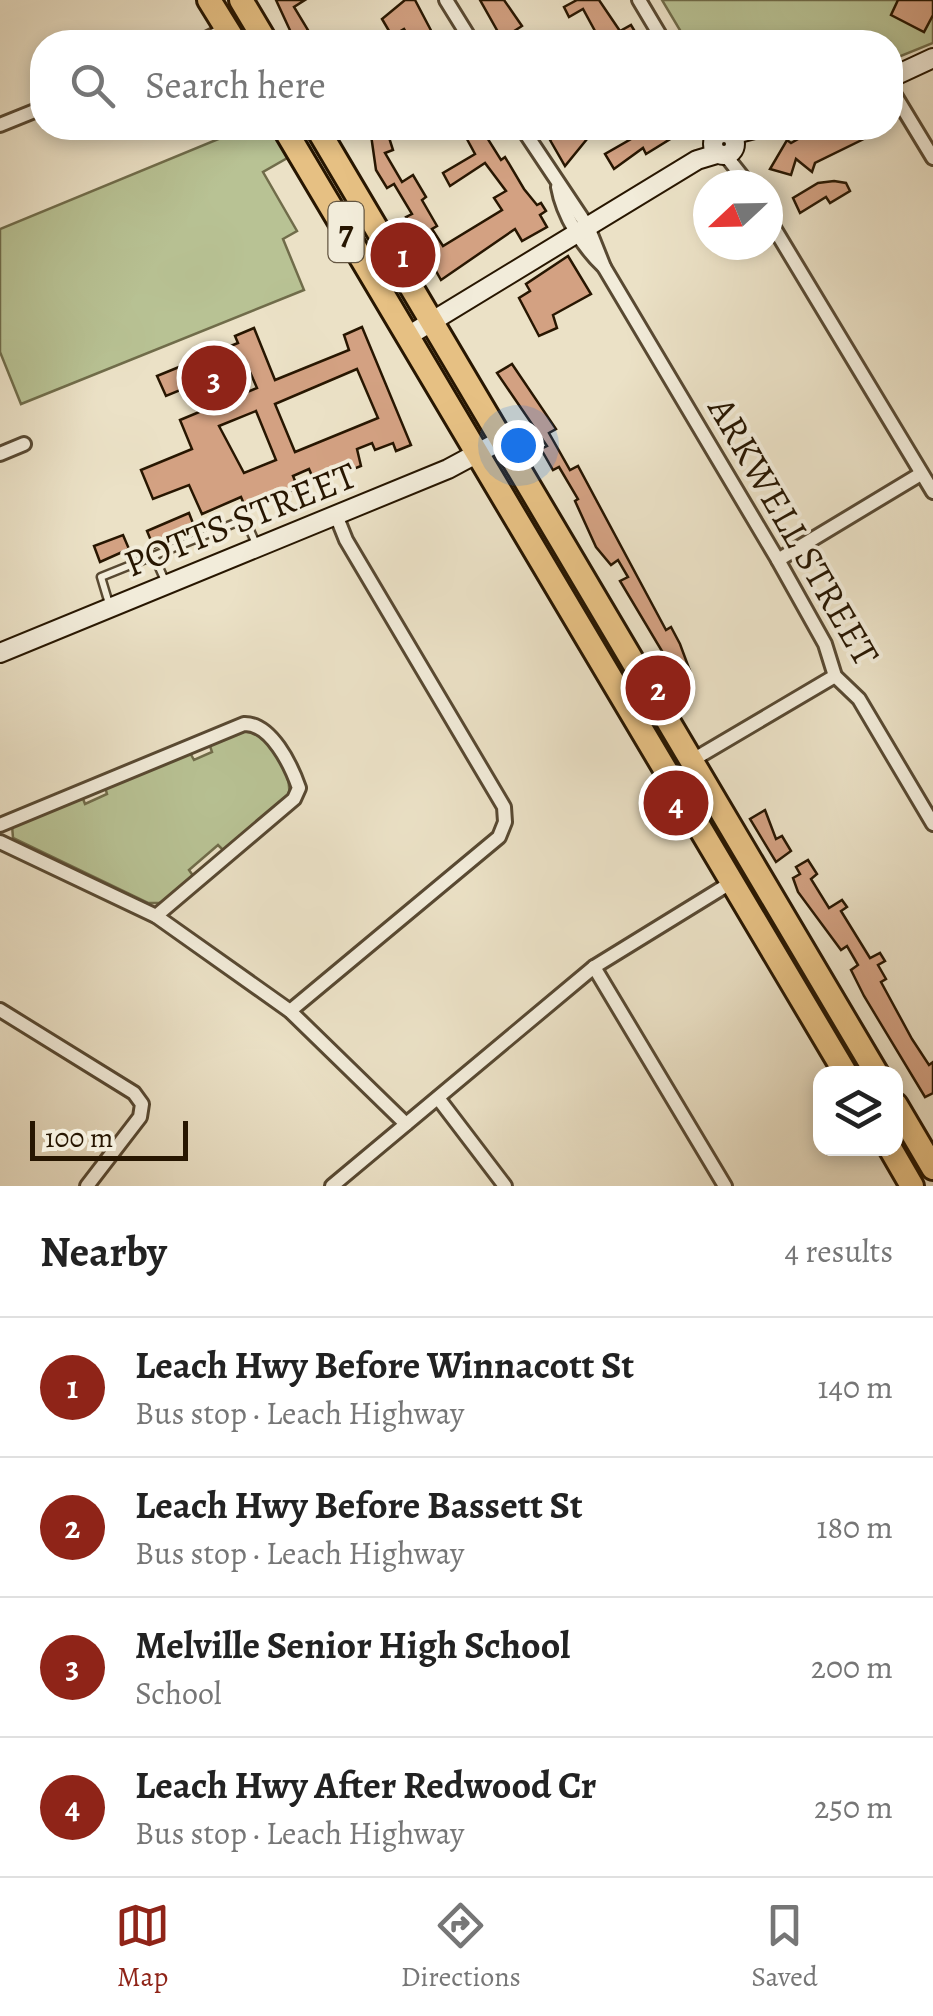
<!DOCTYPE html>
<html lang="en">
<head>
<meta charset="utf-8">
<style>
	:root { --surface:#fff; --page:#f2f2f2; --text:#222; --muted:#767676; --line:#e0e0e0; --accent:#8f2418 }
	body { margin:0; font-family:Alegreya,serif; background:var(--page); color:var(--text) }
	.controls { position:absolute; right:30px; bottom:30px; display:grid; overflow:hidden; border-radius:20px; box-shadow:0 5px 15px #0003 }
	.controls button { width:90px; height:90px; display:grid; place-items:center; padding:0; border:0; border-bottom:2px solid var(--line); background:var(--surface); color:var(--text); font:50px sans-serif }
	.compass { position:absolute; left:693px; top:170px; width:90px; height:90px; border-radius:50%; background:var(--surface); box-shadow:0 5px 15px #0003; rotate:248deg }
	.scale { position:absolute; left:30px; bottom:25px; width:158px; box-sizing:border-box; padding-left:10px; border:5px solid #271601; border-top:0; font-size:28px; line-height:35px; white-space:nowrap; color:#271601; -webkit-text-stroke:8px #f2ecda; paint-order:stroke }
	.you { position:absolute; left:518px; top:445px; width:35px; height:35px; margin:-25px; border:8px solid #fff; border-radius:50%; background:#1a73e8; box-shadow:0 0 0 15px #1a73e833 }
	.badge { display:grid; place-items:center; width:65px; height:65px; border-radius:50%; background:var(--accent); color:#fff; font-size:32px; font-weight:700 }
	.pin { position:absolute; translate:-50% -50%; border:5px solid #fff; box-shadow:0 2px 10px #0006 }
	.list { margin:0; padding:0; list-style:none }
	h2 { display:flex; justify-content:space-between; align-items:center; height:130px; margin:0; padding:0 40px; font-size:42px }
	h2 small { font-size:32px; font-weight:400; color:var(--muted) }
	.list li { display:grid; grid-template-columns:65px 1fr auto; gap:30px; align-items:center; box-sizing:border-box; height:140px; padding:0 40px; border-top:2px solid var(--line) }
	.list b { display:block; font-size:38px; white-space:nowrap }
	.list p { margin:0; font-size:32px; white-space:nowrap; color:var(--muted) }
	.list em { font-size:32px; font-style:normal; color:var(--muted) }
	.icon { flex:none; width:55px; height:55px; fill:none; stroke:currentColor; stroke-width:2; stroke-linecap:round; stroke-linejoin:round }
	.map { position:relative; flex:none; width:933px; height:1186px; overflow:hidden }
	.search { position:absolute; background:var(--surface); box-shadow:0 5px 15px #0003; left:30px; right:30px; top:30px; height:110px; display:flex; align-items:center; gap:25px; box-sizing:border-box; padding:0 35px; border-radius:40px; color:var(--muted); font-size:38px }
	.sheet { height:690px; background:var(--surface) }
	nav { display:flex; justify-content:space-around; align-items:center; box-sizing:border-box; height:140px; border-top:2px solid var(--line); background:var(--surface); font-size:28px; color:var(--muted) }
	nav a { display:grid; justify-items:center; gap:5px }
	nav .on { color:var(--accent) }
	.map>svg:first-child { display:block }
	.green { fill:#b8c294; stroke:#706c4a; stroke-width:2.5 }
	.building { fill:#d3a182; stroke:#271601; stroke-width:2.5; fill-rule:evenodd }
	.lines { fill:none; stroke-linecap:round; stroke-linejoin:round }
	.lane-casing { stroke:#584932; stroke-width:11 }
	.street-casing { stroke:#584932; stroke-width:18 }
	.secondary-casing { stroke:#271601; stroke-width:22 }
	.highway-casing { stroke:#271601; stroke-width:28 }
	.lane { stroke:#f2ecda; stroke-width:6 }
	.street { stroke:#f2ecda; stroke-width:12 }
	.secondary { stroke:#f2ecda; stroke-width:18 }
	.highway { stroke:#e6c083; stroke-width:22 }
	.labels { text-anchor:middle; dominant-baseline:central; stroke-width:8; stroke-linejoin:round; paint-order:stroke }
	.shield { fill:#f2ecda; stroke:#645642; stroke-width:2.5 }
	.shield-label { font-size:35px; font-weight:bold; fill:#271601 }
	.street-label { font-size:38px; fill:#271601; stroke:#f2ecda }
</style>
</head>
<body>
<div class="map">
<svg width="933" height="1186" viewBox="0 0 933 1186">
	<rect width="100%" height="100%" fill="#ebe1c6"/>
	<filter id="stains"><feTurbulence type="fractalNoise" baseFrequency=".002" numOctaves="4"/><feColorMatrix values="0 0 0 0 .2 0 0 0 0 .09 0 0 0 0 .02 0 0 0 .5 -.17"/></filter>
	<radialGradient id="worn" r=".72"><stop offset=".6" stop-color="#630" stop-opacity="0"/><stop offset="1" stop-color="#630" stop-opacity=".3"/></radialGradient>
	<!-- green -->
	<g class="green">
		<path d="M662,0H933V43L891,60L890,42H687Z"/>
		<path d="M245,128H272L289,157L263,172L297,231L283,239L304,290L21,404L0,352V229Z"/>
		<path d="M246,731C269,734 292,771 289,794L224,851L218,845L189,870L194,877L162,903H148L13,838L12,825L82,796L85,804L107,794L105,787L189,751L194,760L212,752L209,743Z"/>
	</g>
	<!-- building -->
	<g class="building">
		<path d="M276,0H305L294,7L308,30L294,39Z"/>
		<path d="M405,0H415L435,38L412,42L404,29L392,36L382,19Z"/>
		<path d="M480,0H504L522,26L502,39Z"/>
		<path d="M577,0H599L620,31L631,25L640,40L601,42L583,9L569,17L564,7Z"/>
		<path d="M898,0H933V15L924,32L891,15Z"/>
		<path d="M370,128H386L393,150L385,153L402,182L413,175L426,197L422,200L437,226L432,229L443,246L502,210L494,198L506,191L485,163L450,186L443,173L475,154L461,128H481L501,160L505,157L524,189L537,205L541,203L546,211L540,215L547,227L522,241L515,229L441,280L406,217L412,214L394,184L387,188L376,170Z"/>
		<path d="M571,128H596L565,166L550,140Z"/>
		<path d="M625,128H677L680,133L646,154L643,148L614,169L605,154L631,139Z"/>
		<path d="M830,128H871L874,134L815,163L812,172L796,159L791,175L770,169L787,140L791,143L814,130L817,136Z"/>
		<path d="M834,181L846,183L850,191L830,203L826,197L800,213L793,198L818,183Z"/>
		<path d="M568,256L591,294L553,315L557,328L539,336L519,298L530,291L526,284Z"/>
		<path d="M362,327L411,445L396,451L393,443L375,450L372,443L357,449L361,466L331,478L327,470L312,476L309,469L293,476L298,488L246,509L241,497L202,514L189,485L153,499L141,470L192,449L180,420L257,388L246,363L166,396L157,376L238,343L235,336L254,328L275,380L349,350L344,335ZM357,369L378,418L295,452L275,404ZM256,411L276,460L244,473L219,426Z"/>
		<path d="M512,364L556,429L549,433L570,470L578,466L666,630L671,627L680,644L690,671L678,678L620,581L628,577L618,560L611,565L596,547L575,501L578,499L559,467L553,470L541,449L547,446L497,373Z"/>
		<path d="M189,513L196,531L154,548L147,531Z"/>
		<path d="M123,535L129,549L100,562L94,546Z"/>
		<path d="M765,810L776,839L782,836L791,851L776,862L750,819Z"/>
		<path d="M808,860L817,874L811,879L829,908L842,900L847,907L841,911L870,958L880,953L885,961L878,965L886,979L881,982L912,1039L929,1065L933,1062V1093L925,1097L864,996L851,970L858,965L847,946L841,950L798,892L793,878L800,874L796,867Z"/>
	</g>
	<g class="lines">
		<defs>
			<g id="lane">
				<path d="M154,556L166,583"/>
				<path d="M110,607L101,577L245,519L257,546"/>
			</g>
			<g id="street">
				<path d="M446,0L472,42"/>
				<path d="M639,0L664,42"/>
				<path d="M200,42L226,29"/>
				<path d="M890,87L933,158"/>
				<path d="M0,125L42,108"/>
				<path d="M522,128L588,227L604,267"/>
				<path d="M710,128L714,139"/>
				<path d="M726,156L749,185"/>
				<path d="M558,187C563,216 583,247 604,267L778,560L825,644L835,676L859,699L933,824"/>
				<path d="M768,218L933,492"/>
				<path d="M0,454L24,444"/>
				<path d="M778,560L919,475"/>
				<path d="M691,761L835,676"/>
				<path d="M0,825L244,724C271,723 291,765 299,788L294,799L156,916"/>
				<path d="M0,842L156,916L290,1011L406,1124"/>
				<path d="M594,967L725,1186"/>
				<path d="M0,1010L134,1093L142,1104L140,1117L87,1186"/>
				<path d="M290,1011L499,837L505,822L504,807L346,540L336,515"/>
				<path d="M438,1098L505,1186"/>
				<path d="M332,1186L594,967L732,882"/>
			</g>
			<g id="secondary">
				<path d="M890,78L933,58"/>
				<circle cx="724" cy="144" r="11"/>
				<path d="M731,135L758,128"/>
				<path d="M408,336L697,160L717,154"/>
				<path d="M0,653L448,469L502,440"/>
			</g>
			<g id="highway">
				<path d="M209,0L235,42"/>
				<path d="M241,0L266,42"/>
				<path d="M284,128L846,1074"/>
				<path d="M317,128L877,1074"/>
				<path d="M896,1105L933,1168"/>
				<path d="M890,1148L912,1186"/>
			</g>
		</defs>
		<!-- lane casing -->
		<use href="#lane" class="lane-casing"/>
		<!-- street casing -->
		<use href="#street" class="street-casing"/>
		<!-- secondary casing -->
		<use href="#secondary" class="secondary-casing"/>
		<!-- highway casing -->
		<use href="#highway" class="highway-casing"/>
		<!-- lane -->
		<use href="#lane" class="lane"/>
		<!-- street -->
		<use href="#street" class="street"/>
		<!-- secondary -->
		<use href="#secondary" class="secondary"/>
		<!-- highway -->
		<use href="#highway" class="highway"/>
	</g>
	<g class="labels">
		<!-- shield labels -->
		<rect class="shield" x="328.5" y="202" width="35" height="60" rx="8"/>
		<g class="shield-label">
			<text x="346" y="232">7</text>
		</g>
		<!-- street labels -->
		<g class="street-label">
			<text transform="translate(240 519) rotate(-22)">POTTS STREET</text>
			<text transform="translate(794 531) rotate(60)">ARKWELL STREET</text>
		</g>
	</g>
	<rect width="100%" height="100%" filter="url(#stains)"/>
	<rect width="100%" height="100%" fill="url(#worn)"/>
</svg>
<div class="controls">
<button><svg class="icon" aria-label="layers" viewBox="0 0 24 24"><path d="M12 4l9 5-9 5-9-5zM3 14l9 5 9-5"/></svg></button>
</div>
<svg class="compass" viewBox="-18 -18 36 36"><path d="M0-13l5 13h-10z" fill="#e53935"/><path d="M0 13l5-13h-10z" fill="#767676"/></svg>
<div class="scale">100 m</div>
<div class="you"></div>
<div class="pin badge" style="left:403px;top:255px">1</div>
<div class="pin badge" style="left:658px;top:688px">2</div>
<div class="pin badge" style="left:214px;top:378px">3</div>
<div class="pin badge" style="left:676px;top:803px">4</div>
<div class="search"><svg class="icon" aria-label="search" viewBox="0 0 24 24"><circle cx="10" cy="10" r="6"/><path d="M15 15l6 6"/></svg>Search here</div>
</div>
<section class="sheet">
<h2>Nearby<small>4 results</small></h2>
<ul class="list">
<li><span class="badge">1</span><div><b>Leach Hwy Before Winnacott St</b><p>Bus stop · Leach Highway</p></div><em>140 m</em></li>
<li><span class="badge">2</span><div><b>Leach Hwy Before Bassett St</b><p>Bus stop · Leach Highway</p></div><em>180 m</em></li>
<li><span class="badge">3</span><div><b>Melville Senior High School</b><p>School</p></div><em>200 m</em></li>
<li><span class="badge">4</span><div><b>Leach Hwy After Redwood Cr</b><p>Bus stop · Leach Highway</p></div><em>250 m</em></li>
</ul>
</section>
<nav>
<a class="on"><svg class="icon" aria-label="map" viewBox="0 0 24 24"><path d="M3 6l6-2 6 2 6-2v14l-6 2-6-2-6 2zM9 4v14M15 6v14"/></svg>Map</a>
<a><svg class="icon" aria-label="directions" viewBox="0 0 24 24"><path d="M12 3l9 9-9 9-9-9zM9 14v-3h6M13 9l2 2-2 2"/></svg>Directions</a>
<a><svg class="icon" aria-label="saved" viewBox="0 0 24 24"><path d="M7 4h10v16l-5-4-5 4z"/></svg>Saved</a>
</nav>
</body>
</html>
